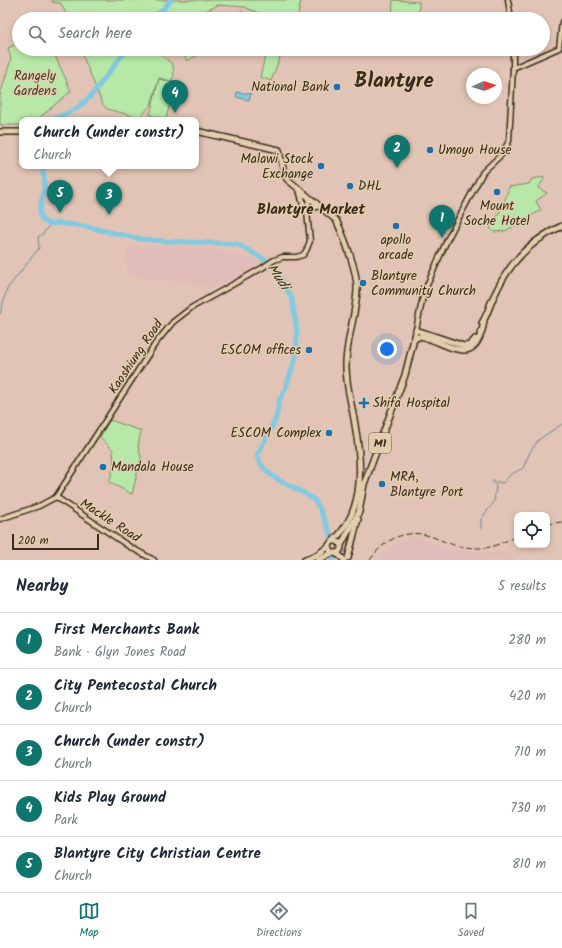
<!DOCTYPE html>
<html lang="en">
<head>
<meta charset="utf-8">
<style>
	:root { --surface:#fff; --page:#f6f6f7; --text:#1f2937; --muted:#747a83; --line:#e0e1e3; --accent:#0f766e }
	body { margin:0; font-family:Kalam,sans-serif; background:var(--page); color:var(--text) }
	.controls { position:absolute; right:12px; bottom:12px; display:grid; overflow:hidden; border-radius:8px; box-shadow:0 2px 6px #0003 }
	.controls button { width:36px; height:36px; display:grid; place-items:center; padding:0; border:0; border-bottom:1px solid var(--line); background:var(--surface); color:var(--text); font:20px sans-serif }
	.compass { position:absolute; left:466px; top:68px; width:36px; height:36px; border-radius:50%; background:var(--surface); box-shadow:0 2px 6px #0003; rotate:87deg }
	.scale { position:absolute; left:12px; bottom:10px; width:87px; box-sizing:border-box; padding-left:4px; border:2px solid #3b2a1e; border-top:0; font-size:11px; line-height:14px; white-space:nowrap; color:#3b2a1e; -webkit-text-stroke:3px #e2cead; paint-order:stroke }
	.you { position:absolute; left:387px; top:349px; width:14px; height:14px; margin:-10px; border:3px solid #fff; border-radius:50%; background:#1a73e8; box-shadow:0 0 0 6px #1a73e833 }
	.badge { display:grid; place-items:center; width:26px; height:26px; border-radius:50%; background:var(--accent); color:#fff; font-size:13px; font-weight:700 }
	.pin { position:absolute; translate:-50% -33px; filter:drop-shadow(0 1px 2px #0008) }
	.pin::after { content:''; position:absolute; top:21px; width:14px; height:12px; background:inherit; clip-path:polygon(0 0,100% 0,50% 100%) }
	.popup { position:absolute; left:19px; top:117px; width:180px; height:52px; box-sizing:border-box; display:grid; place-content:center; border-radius:8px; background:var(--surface); filter:drop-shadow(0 1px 3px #0005); font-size:13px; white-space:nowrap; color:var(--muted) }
	.popup b { font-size:15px; color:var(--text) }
	.popup::after { content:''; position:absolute; left:50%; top:100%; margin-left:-8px; border:8px solid transparent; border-top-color:var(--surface) }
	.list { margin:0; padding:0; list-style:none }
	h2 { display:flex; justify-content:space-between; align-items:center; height:52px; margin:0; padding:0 16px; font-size:17px }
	h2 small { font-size:13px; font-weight:400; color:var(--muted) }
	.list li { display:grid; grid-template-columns:26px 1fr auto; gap:12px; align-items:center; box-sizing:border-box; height:56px; padding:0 16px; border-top:1px solid var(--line) }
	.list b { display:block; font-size:15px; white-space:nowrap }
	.list p { margin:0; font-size:13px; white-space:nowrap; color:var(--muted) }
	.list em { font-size:13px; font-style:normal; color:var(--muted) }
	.icon { flex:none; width:22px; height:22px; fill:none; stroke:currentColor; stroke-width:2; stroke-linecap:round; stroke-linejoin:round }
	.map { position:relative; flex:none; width:562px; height:560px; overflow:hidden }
	.search { position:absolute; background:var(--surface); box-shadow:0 2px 6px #0003; left:12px; right:12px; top:12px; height:44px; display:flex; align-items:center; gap:10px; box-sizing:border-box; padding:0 14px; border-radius:22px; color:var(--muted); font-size:15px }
	.sheet { height:332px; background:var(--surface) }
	nav { display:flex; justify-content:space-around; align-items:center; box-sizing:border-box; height:56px; border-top:1px solid var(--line); background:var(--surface); font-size:11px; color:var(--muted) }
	nav a { display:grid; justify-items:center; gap:2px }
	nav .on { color:var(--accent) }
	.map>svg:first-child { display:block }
	.built { fill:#e1bdba }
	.green { fill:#b7e8a8; stroke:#798963 }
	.water { fill:#81cae1; stroke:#658a93 }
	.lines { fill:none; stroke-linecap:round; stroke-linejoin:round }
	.stream { stroke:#658a93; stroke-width:1 }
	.river { stroke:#81cae1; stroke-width:5 }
	.tertiary-casing { stroke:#3b2a1e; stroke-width:7 }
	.trunk-casing { stroke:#3b2a1e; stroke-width:8 }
	.tertiary { stroke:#e2cead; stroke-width:4 }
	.trunk { stroke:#e2cead; stroke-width:5 }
	.rail { stroke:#3b2a1e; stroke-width:1; stroke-dasharray:6 3; stroke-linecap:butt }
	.poi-dot { fill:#1f6fb2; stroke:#e2cead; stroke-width:1.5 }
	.labels { text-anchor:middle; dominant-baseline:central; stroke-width:3; stroke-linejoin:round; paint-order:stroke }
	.shield { fill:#e2cead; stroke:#6d5b49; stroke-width:1 }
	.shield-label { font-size:12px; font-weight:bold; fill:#3b2a1e }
	.park-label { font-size:13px; fill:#473d2c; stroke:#e2cead }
	.poi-label { font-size:13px; fill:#3b2a1e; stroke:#e2cead; text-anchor:start }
	.street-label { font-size:13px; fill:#3b2a1e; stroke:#e2cead }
	.water-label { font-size:14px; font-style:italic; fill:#423a32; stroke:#e2cead }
	.quarter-label { font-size:15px; font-weight:bold; fill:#3b2a1e; stroke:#e2cead }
	.town-label { font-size:21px; font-weight:bold; fill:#3b2a1e; stroke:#e2cead }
</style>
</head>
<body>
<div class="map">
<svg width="562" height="560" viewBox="0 0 562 560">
	<rect width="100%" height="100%" fill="#e1c4b5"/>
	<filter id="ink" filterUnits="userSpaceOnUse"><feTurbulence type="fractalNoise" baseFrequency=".025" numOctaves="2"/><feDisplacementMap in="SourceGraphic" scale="8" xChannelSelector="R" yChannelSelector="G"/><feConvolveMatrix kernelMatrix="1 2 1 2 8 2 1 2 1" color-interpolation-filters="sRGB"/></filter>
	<g filter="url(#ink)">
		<!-- built -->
		<g class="built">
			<path d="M166,245L214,248L262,262L246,273L213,288L127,275V247Z"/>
			<path d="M411,536L426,540L447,549L464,551L512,552L514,560H377L381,555L395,543Z"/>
		</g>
		<!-- green -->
		<g class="green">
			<path d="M52,0H301L297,19H271L245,7L218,5L189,19H69L60,2L57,3L52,2Z"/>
			<path d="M393,0L419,2V19H392Z"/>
			<path d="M213,11L217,19H197Z"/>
			<path d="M242,11L244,19H224L223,17Z"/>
			<path d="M19,43V49H52L71,91L37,120H22V125H2L0,124V95L11,59L8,48Z"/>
			<path d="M80,49H158L165,58L173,65L174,76L171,81L159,78L151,105L140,117H135L134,116L107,109L102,103Z"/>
			<path d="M181,49H209L187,61Z"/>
			<path d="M267,49H283L271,81L260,77Z"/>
			<path d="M159,79L175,83L166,119L150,115Z"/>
			<path d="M545,177L538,188L547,193L536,201L541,210L505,231L494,232L490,228C499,215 505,203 509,187L529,184L532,179Z"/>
			<path d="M110,420L141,431L138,446L141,457L132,494L109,482L114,467L113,450L100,437Z"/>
		</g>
		<!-- water -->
		<path class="water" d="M237,92L251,94L249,100L236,97Z"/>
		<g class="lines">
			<!-- stream -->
			<g class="stream">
				<path d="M0,314L7,289L39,248L38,237L43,234L50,224"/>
				<path d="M481,529V519L494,502L496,486L492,481L503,483L510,475L523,468L530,452L538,440L562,424"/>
			</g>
			<!-- river -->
			<g class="river">
				<path d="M154,19L171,0"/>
				<path d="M52,120L76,109L91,96L127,49"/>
				<path d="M40,166C50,181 40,197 40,213C40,216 42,219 43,221L50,224L58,223L83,226L141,239L163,241L237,244L269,262L276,270L292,299L297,332L296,357L286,387L279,401L276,418L257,456C266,481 294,484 313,499C320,505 328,529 332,539"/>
				<path d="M333,558V560"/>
			</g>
			<defs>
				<g id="tertiary">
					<path d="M508,0L511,19"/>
					<path d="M513,68L559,48L562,22"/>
					<path d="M414,339L424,292L447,240L483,172L502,154L509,141L513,68V49"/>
					<path d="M56,497L130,547L154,560"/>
					<path d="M0,519L39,506L56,497L155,344L173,322L191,308L262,268L274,260L283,257H296L303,255L306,251L310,241L307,212L309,198"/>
				</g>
				<g id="trunk">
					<path d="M196,131L279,150L284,173L287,179L336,220C344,236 358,273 357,290C356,314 347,338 346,362C345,384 352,404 355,425C362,464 365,511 334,540"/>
					<path d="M0,132H22"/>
					<path d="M300,191L304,207L307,212L311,208L318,206"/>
					<path d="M482,323C488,314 490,303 495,294C509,263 531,240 562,226"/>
					<path d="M416,330L464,346L470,345L475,339"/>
					<circle cx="335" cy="547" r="6"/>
					<path d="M341,545L359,512L364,484L405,375L414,339L421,336C452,345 476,369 484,321"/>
					<path d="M334,553L339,555L344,560"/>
					<path d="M348,558L358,519"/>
					<path d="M305,560L317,555L329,546"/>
					<path d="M318,560L332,553"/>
				</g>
			</defs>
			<!-- tertiary casing -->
			<use href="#tertiary" class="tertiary-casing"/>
			<!-- trunk casing -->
			<use href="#trunk" class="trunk-casing"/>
			<!-- tertiary -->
			<use href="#tertiary" class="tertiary"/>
			<!-- trunk -->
			<use href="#trunk" class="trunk"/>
			<!-- rail -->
			<g class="rail">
				<path d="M547,524L562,522"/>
				<path d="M370,560C382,542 400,531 422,534C433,536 444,542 454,545C462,547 471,548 479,548C492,549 505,541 517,536"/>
			</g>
		</g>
	</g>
	<!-- markers -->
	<g class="poi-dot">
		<circle cx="337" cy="87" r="4"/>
		<circle cx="430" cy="150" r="4"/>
		<circle cx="321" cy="166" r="4"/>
		<circle cx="350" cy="186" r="4"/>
		<circle cx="497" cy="192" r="4"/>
		<circle cx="396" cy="226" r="4"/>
		<circle cx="363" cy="283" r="4"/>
		<circle cx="309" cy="350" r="4"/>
		<path d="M362 397h4v4h4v4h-4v4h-4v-4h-4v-4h4z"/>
		<circle cx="329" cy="433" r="4"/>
		<circle cx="103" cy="467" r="4"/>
		<circle cx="382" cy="484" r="4"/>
	</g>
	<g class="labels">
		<!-- shield labels -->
		<rect class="shield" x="369" y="433" width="22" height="20" rx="3"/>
		<g class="shield-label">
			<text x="380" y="443">M1</text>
		</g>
		<!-- park labels -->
		<g class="park-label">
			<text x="35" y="76">Rangely<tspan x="35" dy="15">Gardens</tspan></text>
		</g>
		<!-- poi labels -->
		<g class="poi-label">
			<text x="329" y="87" text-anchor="end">National Bank</text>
			<text x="438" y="150">Umoyo House</text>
			<text x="313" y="159" text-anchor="end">Malawi Stock<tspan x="313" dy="15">Exchange</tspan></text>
			<text x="358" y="186">DHL</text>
			<text x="497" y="206" text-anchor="middle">Mount<tspan x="497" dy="15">Soche Hotel</tspan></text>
			<text x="396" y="240" text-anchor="middle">apollo<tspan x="396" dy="15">arcade</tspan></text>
			<text x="371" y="276">Blantyre<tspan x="371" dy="15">Community Church</tspan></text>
			<text x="301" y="350" text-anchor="end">ESCOM offices</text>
			<text x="373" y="403">Shifa Hospital</text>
			<text x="321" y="433" text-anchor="end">ESCOM Complex</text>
			<text x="111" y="467">Mandala House</text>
			<text x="390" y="477">MRA,<tspan x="390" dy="15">Blantyre Port</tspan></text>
		</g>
		<!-- street labels -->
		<g class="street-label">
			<text transform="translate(136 357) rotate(-56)">Kaoshiung Road</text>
			<text transform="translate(110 521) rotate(33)">Mackle Road</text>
		</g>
		<!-- water labels -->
		<g class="water-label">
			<text transform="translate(278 277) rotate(56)">Mudi</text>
		</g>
		<!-- quarter labels -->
		<g class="quarter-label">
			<text x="311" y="210">Blantyre Market</text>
		</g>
		<!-- town labels -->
		<g class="town-label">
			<text x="394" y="81">Blantyre</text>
		</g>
	</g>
</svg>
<div class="controls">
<button><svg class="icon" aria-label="locate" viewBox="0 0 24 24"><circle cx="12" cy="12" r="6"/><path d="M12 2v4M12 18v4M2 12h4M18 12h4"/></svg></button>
</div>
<svg class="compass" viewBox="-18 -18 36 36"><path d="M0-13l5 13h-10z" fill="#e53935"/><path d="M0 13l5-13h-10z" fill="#747a83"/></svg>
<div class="scale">200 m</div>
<div class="you"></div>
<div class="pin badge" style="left:442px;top:238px">1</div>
<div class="pin badge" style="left:397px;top:168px">2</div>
<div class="pin badge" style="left:109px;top:215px">3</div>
<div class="popup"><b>Church (under constr)</b>Church</div>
<div class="pin badge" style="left:175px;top:113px">4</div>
<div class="pin badge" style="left:60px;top:213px">5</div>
<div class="search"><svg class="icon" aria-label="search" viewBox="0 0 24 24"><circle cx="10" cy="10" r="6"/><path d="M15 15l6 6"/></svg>Search here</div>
</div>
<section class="sheet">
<h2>Nearby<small>5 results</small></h2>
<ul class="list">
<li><span class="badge">1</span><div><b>First Merchants Bank</b><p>Bank · Glyn Jones Road</p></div><em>280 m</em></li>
<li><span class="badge">2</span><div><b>City Pentecostal Church</b><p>Church</p></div><em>420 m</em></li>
<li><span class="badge">3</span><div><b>Church (under constr)</b><p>Church</p></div><em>710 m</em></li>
<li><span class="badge">4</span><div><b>Kids Play Ground</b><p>Park</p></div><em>730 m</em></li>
<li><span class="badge">5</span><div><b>Blantyre City Christian Centre</b><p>Church</p></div><em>810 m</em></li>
</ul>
</section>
<nav>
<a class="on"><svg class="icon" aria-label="map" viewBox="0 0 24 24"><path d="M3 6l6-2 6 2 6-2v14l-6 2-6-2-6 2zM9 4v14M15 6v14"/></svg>Map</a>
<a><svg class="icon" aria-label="directions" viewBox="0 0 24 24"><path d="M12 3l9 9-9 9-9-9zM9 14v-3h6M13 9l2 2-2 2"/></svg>Directions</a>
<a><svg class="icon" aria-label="saved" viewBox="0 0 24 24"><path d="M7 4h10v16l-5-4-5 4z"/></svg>Saved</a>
</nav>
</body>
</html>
